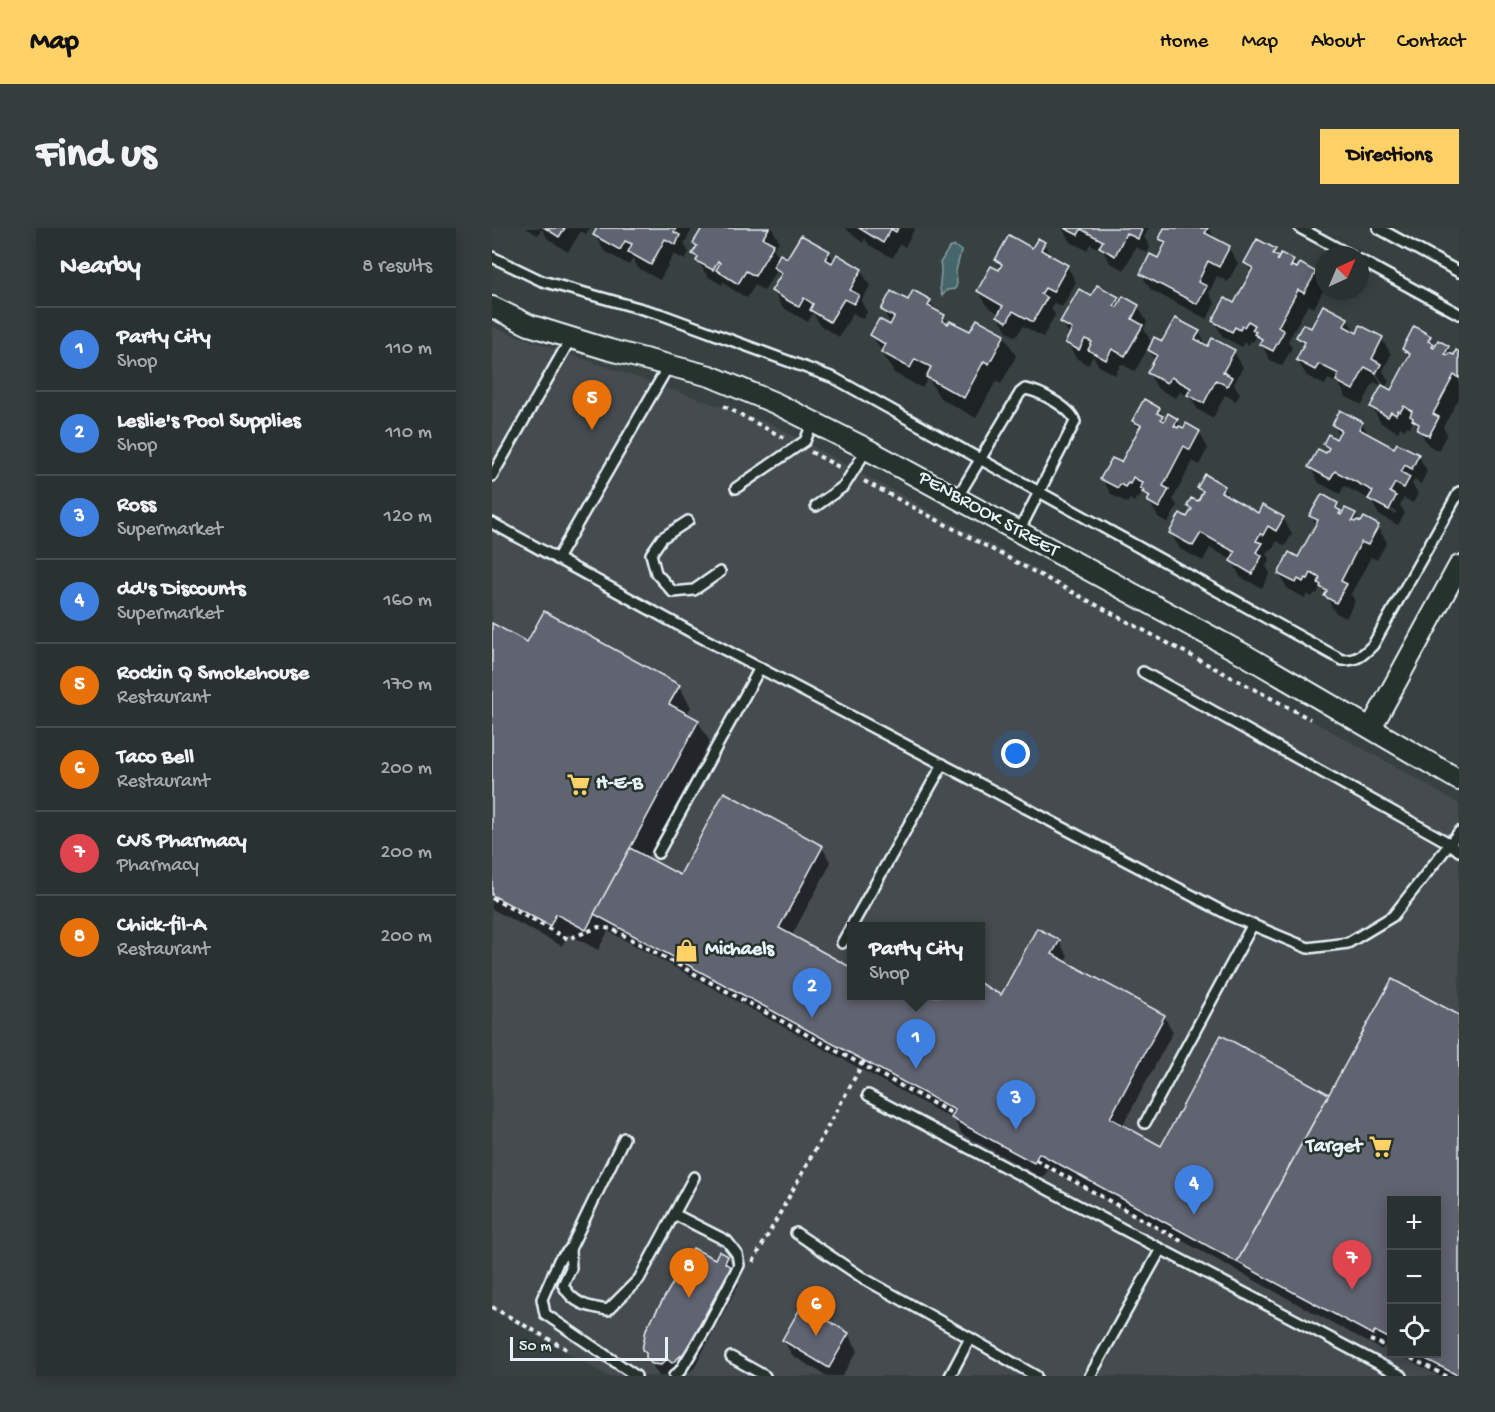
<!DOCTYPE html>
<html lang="en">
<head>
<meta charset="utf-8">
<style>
	:root { --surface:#2a3131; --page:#363d3d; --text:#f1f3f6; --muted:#a5a9ab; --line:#464c4d; --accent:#ffd166 }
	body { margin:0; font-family:"Gochi Hand",sans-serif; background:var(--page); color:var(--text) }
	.controls { position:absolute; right:18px; bottom:18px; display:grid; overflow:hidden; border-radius:0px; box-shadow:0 3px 15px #0003 }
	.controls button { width:54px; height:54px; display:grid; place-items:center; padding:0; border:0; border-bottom:2px solid var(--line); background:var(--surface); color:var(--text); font:30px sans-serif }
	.compass { position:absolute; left:823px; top:18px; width:54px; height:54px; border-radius:50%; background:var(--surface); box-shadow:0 3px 15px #0003; rotate:44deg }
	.scale { position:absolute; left:18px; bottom:15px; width:158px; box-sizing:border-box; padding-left:6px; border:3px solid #e8f1f8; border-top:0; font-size:16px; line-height:21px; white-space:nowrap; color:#e8f1f8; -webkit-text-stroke:4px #26332d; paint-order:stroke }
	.you { position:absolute; left:524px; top:526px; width:21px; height:21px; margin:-15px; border:4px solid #fff; border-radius:50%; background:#1a73e8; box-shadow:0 0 0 9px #1a73e833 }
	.badge { display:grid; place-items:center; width:39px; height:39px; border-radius:50%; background:var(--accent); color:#fff; font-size:20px; font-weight:700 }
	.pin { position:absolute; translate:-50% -50px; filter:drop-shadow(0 2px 3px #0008) }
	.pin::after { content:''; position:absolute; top:32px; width:21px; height:18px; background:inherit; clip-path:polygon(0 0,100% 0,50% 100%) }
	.popup { position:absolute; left:355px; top:694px; width:138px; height:78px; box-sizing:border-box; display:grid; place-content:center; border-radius:0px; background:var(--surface); filter:drop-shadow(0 2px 4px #0005); font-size:20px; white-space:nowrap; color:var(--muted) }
	.popup b { font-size:22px; color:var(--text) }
	.popup::after { content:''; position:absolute; left:50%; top:100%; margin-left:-12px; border:12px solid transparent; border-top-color:var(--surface) }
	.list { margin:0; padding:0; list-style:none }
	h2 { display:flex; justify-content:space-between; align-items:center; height:78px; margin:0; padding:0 24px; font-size:26px }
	h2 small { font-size:20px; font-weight:400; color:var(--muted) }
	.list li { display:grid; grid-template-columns:39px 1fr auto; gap:18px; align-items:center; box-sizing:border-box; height:84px; padding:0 24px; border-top:2px solid var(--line) }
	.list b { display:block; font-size:22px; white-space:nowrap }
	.list p { margin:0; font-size:20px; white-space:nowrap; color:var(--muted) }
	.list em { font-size:20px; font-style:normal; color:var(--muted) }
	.icon { flex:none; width:33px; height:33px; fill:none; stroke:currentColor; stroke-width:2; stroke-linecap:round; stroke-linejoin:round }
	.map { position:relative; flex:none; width:967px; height:1148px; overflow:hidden; border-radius:0px }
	header { display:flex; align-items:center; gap:36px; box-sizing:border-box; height:84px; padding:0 30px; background:var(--accent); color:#111 }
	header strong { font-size:28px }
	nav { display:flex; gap:33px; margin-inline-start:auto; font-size:21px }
	.intro { display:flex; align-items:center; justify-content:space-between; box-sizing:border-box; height:144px; padding:0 36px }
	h1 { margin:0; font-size:42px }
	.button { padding:15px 27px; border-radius:0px; background:var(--accent); color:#111; font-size:21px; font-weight:700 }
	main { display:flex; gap:36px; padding:0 36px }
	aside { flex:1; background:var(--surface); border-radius:0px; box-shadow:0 3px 15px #0003 }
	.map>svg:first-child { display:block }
	.built { fill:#444b4f; fill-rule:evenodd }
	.water { fill:#44666b; stroke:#869ea3; stroke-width:1.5 }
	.shadow { fill:#0007; fill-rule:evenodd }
	.building { fill:#616370; stroke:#e8f1f8; stroke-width:1.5 }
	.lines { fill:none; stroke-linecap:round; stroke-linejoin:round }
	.lane-casing { stroke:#e8f1f8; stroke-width:14 }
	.street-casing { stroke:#e8f1f8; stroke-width:24 }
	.path { stroke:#e8f1f8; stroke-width:4; stroke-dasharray:4.5 4.5; stroke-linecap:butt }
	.lane { stroke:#26332d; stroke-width:9 }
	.street { stroke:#26332d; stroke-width:20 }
	.labels { text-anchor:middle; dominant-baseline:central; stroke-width:5; stroke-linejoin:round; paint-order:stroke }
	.street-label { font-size:20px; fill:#e8f1f8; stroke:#26332d }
	.poi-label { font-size:20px; font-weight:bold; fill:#e8f1f8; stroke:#26332d; text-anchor:start }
</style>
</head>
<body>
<header>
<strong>Map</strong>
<nav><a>Home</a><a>Map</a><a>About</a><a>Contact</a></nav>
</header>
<div class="intro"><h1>Find us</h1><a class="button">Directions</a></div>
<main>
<aside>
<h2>Nearby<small>8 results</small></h2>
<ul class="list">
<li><span class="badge" style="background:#3f7fe0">1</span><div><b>Party City</b><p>Shop</p></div><em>110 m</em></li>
<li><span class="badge" style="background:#3f7fe0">2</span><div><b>Leslie's Pool Supplies</b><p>Shop</p></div><em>110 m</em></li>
<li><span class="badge" style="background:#3f7fe0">3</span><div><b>Ross</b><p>Supermarket</p></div><em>120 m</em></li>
<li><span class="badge" style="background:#3f7fe0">4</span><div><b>dd's Discounts</b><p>Supermarket</p></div><em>160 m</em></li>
<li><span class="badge" style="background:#e8710a">5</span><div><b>Rockin Q Smokehouse</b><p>Restaurant</p></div><em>170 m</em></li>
<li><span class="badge" style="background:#e8710a">6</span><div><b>Taco Bell</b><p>Restaurant</p></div><em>200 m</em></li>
<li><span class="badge" style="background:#e0444e">7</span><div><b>CVS Pharmacy</b><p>Pharmacy</p></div><em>200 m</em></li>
<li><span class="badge" style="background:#e8710a">8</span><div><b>Chick-fil-A</b><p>Restaurant</p></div><em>200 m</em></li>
</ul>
</aside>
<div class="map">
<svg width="967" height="1148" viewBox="0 0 967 1148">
	<rect width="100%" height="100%" fill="#384141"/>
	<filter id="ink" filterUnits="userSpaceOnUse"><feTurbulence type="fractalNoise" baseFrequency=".0167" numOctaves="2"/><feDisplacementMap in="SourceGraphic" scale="12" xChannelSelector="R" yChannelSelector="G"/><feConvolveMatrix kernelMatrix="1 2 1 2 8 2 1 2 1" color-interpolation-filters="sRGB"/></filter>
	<g filter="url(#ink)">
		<!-- built -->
		<path class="built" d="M0,99L282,197L908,541L967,576V1148H116L0,1082ZM360,698H488V768H360ZM900,972H944V1126H900Z"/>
		<!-- water -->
		<path class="water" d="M463,18L469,23L464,43L465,56L463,61L455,62L450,68C444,56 452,46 448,35L457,20Z"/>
		<!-- shadow -->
		<g class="shadow">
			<path d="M34,0H98L94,6L89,3L76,24L56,11L50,1L46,7Z"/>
			<path d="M107,0H201L192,16L197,24L193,32L182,26L168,52L146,40L141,30L137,37L112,23L103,7Z"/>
			<path d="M212,0H280L287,13L282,21L288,30L296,32L337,24L342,34L369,42L378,58L369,73L375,84L371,91L361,85L347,109L329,98L321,85L316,94L290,79L281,63L289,50L284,43L272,63L263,57L255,70L235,58L232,53L230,57L215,48L202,26L206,20L203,15Z"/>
			<path d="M353,0H423L413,19L408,16L401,30L377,17L373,10L371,15Z"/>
			<path d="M570,0H657L652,9L658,19L655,25L644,19L632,42L618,35L611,23L598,16L595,22L578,14Z"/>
			<path d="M674,0H717L724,13L736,19L746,35L736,54L725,48L717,65L723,75L715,91L659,62L649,46L667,32L673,19L668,10Z"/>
			<path d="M547,12L552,16L561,30L575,38L584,54L570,79L562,75L559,80L563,87L551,109L531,98L524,109L516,104L506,88L508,86L496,79L486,63L507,44L509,41L504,32L541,22Z"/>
			<path d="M783,23L788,31L801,33L806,42L823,45L832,61L822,80L816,77L796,113L800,120L790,138L778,132L765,108L761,114L759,113L757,117L752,114L750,119L731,109L722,93L743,77L759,44L754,35Z"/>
			<path d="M600,70H626L629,75L646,78L655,94L652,101L660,116L671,115L707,104L716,120L742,124L751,139L742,156L748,166L744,173L733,167L721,190L706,182L699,170L688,164L684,170L666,161L657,145L663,133L656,120L643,143L629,136L623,147L607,138L601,128L596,137L584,130L575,115L578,108L570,94Z"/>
			<path d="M438,73L445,85L452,88L457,98L479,105L512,107L524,128L509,156L504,153L484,190L448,170L436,150L430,160L402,145L380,107L401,100L391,82L416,74Z"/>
			<path d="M855,91L865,108L869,99L890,111L899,126L891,143L897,153L893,160L899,164L917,131L912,121L938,109L944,119H956L962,129L967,125V171L951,199L955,206L946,223L936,217L922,192L918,199L915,198L913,202L908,199L906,204L889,195L880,179L890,159H893L881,138L879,139L890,158L882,154L870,177L854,169L847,156L836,151L833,157L815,148L805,132L812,119L806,108Z"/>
			<path d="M667,181L674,193L685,192L690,201L707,204L716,220L707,237L701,233L681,271L685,278L676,295L666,289L653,266L650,264L647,271L645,269L642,274L638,271L635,275L619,266L610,251L629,236L648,202L642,193Z"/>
			<path d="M870,195L878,209L903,222L926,227L935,243L929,256L922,252L920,256L926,266L921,275L912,270L908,277L913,285L906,297L887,287L879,272L852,258L848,266L827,255L818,239L835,227L837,223L833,216L845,213L847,207L842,197ZM888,275L905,284L903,286L888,278Z"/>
			<path d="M732,259L739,271L767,287L791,290L800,306L793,318L785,313L780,322L777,321L774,326L778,332L774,338L778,345L770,360L748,349L740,332L718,320L711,333L688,321L679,305L696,291L700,284L696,278L706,275L711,267L707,260Z"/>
			<path d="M845,276L851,287L854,282L863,286L870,297L885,299L895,314L885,332L879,329L859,366L863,373L854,390L843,384L830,361L828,359L825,366L823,365L820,369L815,366L813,370L796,361L787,346L807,331L825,298L819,288Z"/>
			<path d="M0,397L36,416L187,458L199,479L194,487L206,493L218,514L155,631L188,649L232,566L330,619L339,635L299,709L360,768H407L415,772L418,768L510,769L567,713L576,729L573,734L672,788L681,804L630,899L670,920L730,809L838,868L967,789V1148H947L905,1126H944V972H900V1122L892,1118L890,1122L557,940L551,950L470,906L462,892L116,703L106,722L76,706L70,718L0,681Z"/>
			<path d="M235,1029L244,1045L243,1048L247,1056L202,1140L193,1148H167L155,1129L223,1033Z"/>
			<path d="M356,1106L366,1122L350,1148H335L301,1128L291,1112Z"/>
		</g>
		<!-- building -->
		<g class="building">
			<path d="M53,0H73L67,9Z"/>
			<path d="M105,0H184L182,4L188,7L184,17L173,11L159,37L136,24L140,16L133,13L128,22L101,7Z"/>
			<path d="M210,0H277L271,10L282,16L263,48L254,43L246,56L224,42L228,35L226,33L221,42L204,33L206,29L200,26L205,18L201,15Z"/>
			<path d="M367,0H406L404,4L399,1L391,15Z"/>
			<path d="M572,0H645L650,2L646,11L634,5L623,28L607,19L611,13L589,1L586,7Z"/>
			<path d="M672,0H716L713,5L738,18L727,39L716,33L706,54L715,58L705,76L648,46L658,26L666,30L674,14L667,11Z"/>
			<path d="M309,7L338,23L333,31L340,35L345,26L370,41L358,62L367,67L362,76L352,71L338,94L318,82L321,76L312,70L307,79L279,63L290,45L281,39L288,26L295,30Z"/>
			<path d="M517,7L540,20L546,10L553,14L549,22L576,37L561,64L553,60L549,66L555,70L541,94L521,83L515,94L505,88L511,78L485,63L499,38L507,42L510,36L503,32Z"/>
			<path d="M765,11L784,21L781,26L787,29L785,33L789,25L802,32L798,40L800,38L805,40L808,35L824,44L812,65L806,62L786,99L792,103L781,123L767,116L770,111L762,106L764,104L760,102L763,97L756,93L752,99L750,98L748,102L743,99L740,104L720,93L733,70L742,75L761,40L752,35Z"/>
			<path d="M605,57L627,69L622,78L625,79L631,68L647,77L640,91L651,97L633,128L620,121L614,132L596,122L600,114L593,111L587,122L573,115L580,101L568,94L587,61L599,68Z"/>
			<path d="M421,62L439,72L436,78L453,87L450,93L456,96L458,93L478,103L485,91L513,106L497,136L492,133L472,170L434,149L439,139L423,131L418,140L389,124L393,116L378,107L387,91L398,97L402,89L389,82L399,63L416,72Z"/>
			<path d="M831,77L856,90L852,98L865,105L868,97L891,109L880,131L889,136L884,145L873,139L861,162L844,153L847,146L827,136L823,142L804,132L813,114L804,109L811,96L819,100Z"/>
			<path d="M683,90L708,103L703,111L716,118L720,110L743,122L731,144L740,149L735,158L724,152L712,175L695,167L699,160L679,149L675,155L655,145L665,127L656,122L662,109L670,113Z"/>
			<path d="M922,98L939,108L936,113L942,116L940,119L942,120L946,112L957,118L953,126L956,127L957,125L962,127L964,122L967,124V150L962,147L941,186L947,189L937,208L925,202L927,196L920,192L921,190L918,188L920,183L912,178L908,184L906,183L904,187L899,184L896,189L878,179L890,157L899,162L918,126L910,121Z"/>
			<path d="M652,171L668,180L665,185L671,188L669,191L672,193L676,185L686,191L682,198L686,200L687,198L692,200L694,195L708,203L698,222L692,218L671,258L677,261L667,280L655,273L658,268L650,264L652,262L648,260L651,255L641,249L638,256L636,255L633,259L628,256L626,260L608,251L620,230L629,234L649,197L640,193Z"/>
			<path d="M848,182L871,194L867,201L902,220L905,215L927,226L920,241L913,237L909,244L918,249L912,260L903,255L898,264L904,268L897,282L876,271L881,263L843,243L838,251L816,239L826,221L834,225L837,220L831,216L836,206L844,211L849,202L840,197Z"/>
			<path d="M713,246L733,258L729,264L766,285L770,277L792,289L784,303L776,298L771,307L768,306L764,313L770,315L764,324L770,328L760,346L738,333L743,324L709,305L701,318L677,305L688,285L695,289L700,281L695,278L699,270L706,273L711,263L705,260Z"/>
			<path d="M830,266L846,275L844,280L849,283L847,286L849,287L853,280L864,285L860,293L863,294L865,292L869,294L872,289L887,297L876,317L869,314L849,353L855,356L844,375L832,368L835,363L828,359L829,357L826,355L828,350L819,345L816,351L813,350L811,354L806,351L804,355L786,346L797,324L806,329L826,292L817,288Z"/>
			<path d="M52,383L188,457L177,476L207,492L94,702L64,686L58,698L0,667V395L35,414Z"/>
			<path d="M232,564L331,618L287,700L360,740V768H410L415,770L416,768H488V755L509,767L545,700L568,712L560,726L673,787L618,890L669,918L729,807L837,866L745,1034L547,925L542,935L459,890L463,882L102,686L138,620L188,647Z"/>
			<path d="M900,751L967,787V1148L924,1126H944V972H900V1112L883,1103L881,1107L745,1034Z"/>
			<path d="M201,1020L223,1031L227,1023L236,1028L233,1035L239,1039L193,1124L180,1135L175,1131L169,1137L160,1136L154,1130V1125L150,1122L154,1101Z"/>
			<path d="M310,1077L357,1105L337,1140L290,1112Z"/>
		</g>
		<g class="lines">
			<defs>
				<g id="lane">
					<path d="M808,0L858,27"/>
					<path d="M886,0L967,44"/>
					<path d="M0,29L50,53L168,86L342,150L850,432C865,433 871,427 881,417L967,264"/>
					<path d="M868,32L967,86"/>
					<path d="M0,248L79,110"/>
					<path d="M244,260L313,213L321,194"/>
					<path d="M465,270L528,165L533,161C547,163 580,180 583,194L527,303"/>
					<path d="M324,278L352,258L375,221"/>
					<path d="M196,293L170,310L159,326L164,345L181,364L202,362L228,344"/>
					<path d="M0,295L199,404L739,688L816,720L856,715L901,688L967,604"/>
					<path d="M65,331L177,137"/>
					<path d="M651,444L957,615L967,623"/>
					<path d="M166,625L268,440"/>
					<path d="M350,715L451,536"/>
					<path d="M376,867L910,1148"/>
					<path d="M653,895L761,696"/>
					<path d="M132,910L78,1021L67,1032L50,1071L53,1086L144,1148"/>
					<path d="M304,1005L371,1050L478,1110"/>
					<path d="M78,1021L79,1040L71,1057C81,1076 96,1079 116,1082L147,1051L202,949"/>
					<path d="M239,1129L273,1148"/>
					<path d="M182,1148L188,1143L216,1097L247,1037L245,1026L235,1013L182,986"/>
					<path d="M458,1148L478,1110L544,1148"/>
					<path d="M598,1148L669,1021"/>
				</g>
				<g id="street">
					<path d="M0,79L37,97L118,122L218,148L283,175L371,219L753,427L967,552"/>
					<path d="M879,500L967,338"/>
				</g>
			</defs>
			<!-- lane casing -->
			<use href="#lane" class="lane-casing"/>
			<!-- street casing -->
			<use href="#street" class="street-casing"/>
			<!-- path -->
			<g class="path">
				<path d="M232,178L294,211"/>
				<path d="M319,224L347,239"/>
				<path d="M372,253L818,491"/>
				<path d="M0,670L76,711L107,699L120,701L461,886"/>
				<path d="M544,932L691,1014"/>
				<path d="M261,1034L372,833"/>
				<path d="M0,1079L78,1123"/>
				<path d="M878,1112L900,1120"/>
				<path d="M911,1126L954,1148"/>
			</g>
			<!-- lane -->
			<use href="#lane" class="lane"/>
			<!-- street -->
			<use href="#street" class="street"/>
		</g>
	</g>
	<!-- icons -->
	<defs>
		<symbol id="supermarket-bare" viewBox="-9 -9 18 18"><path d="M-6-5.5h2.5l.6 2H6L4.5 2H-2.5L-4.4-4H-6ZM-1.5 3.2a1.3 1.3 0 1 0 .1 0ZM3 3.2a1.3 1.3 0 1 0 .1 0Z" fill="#ffd166" stroke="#26332d" stroke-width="2.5" paint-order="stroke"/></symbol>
		<symbol id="shop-bare" viewBox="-9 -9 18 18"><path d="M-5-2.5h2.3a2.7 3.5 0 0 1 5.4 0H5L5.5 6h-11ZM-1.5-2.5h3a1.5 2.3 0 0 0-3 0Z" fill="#ffd166" stroke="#26332d" stroke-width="2.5" paint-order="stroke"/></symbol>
	</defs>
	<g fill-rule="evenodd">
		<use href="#supermarket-bare" x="70" y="540" width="33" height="33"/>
		<use href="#shop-bare" x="178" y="706" width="33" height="33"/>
		<use href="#supermarket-bare" x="872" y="902" width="33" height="33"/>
	</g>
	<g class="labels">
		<!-- street labels -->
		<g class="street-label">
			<text transform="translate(496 287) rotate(29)">PENBROOK STREET</text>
		</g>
		<!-- poi labels -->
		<g class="poi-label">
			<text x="104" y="556">H-E-B</text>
			<text x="213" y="722">Michaels</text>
			<text x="870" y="919" text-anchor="end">Target</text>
		</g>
	</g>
</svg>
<div class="controls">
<button>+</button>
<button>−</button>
<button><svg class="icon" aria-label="locate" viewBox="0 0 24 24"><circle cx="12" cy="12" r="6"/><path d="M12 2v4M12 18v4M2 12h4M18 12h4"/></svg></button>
</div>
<svg class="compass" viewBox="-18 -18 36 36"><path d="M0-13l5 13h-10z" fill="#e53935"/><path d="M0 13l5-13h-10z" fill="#a5a9ab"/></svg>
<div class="scale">50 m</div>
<div class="you"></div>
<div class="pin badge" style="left:424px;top:841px;background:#3f7fe0">1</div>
<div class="popup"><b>Party City</b>Shop</div>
<div class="pin badge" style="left:320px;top:790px;background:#3f7fe0">2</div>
<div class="pin badge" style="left:524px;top:902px;background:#3f7fe0">3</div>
<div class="pin badge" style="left:702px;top:987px;background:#3f7fe0">4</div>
<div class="pin badge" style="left:100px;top:202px;background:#e8710a">5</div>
<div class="pin badge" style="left:324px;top:1108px;background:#e8710a">6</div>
<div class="pin badge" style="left:860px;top:1062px;background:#e0444e">7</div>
<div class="pin badge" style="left:197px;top:1070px;background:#e8710a">8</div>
</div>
</main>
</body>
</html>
